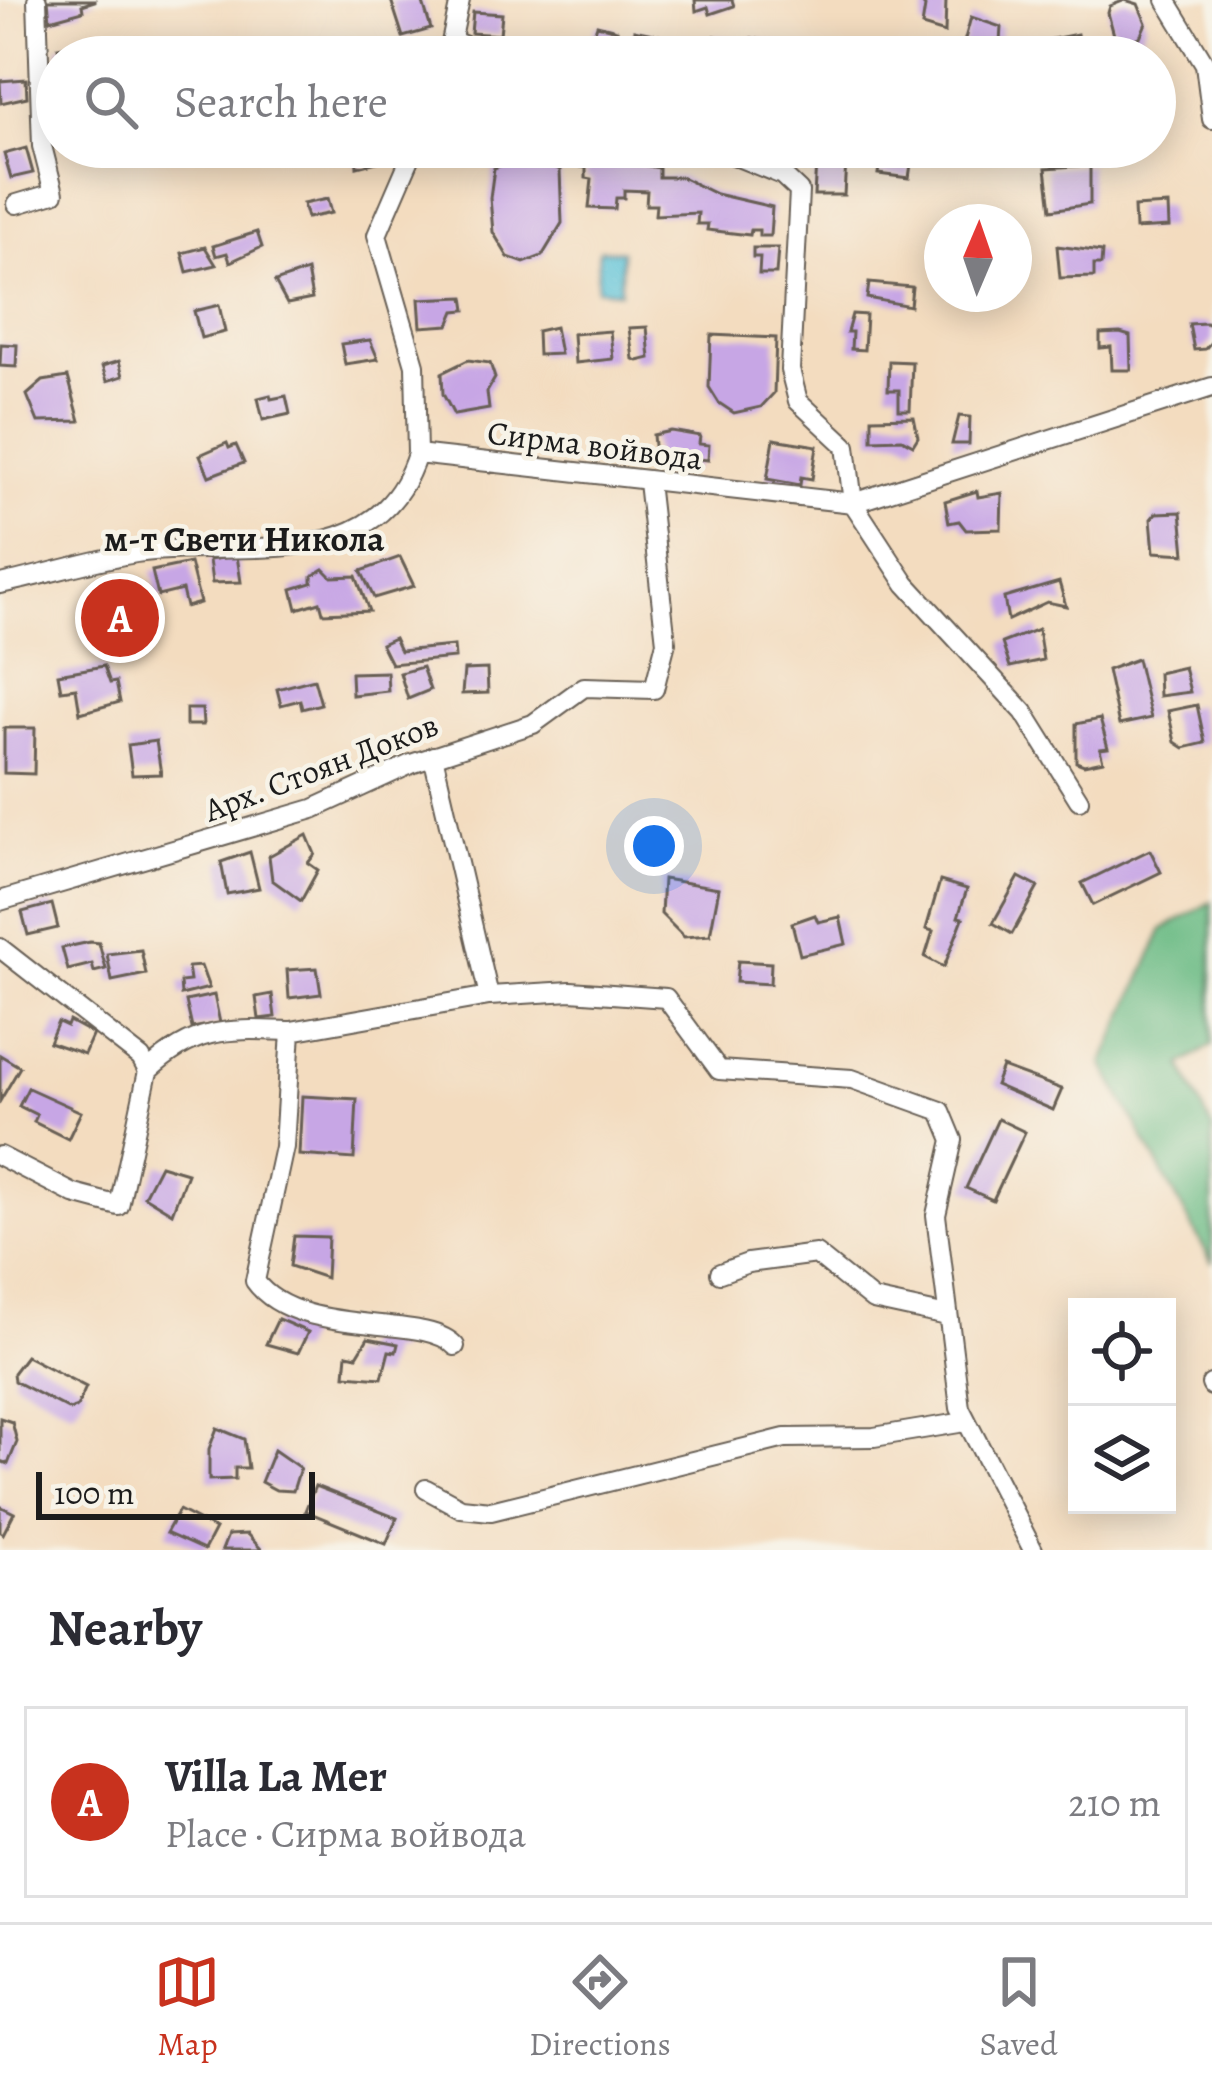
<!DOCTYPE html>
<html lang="en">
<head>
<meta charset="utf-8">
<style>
	:root { --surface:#fff; --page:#f2f2f3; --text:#2b2b33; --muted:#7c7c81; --line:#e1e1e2; --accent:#c8321e }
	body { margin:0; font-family:Alegreya,serif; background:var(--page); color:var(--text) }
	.controls { position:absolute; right:36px; bottom:36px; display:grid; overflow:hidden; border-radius:0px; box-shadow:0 6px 30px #0003 }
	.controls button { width:108px; height:108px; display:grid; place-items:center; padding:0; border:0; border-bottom:3px solid var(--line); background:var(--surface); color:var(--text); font:60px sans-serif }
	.compass { position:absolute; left:924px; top:204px; width:108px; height:108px; border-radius:50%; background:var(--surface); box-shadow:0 6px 30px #0003; rotate:2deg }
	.scale { position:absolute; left:36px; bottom:30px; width:279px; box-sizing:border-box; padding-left:12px; border:6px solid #1c1c1c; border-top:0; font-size:33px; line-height:42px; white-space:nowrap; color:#1c1c1c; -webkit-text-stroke:9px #f7f3e8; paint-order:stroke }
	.you { position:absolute; left:654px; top:846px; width:42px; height:42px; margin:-30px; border:9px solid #fff; border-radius:50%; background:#1a73e8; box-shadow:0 0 0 18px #1a73e833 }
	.badge { display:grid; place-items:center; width:78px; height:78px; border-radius:50%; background:var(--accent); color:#fff; font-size:39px; font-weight:700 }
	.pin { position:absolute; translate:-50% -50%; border:6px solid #fff; box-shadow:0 3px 12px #0006 }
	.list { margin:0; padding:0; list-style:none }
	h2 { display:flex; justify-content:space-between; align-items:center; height:156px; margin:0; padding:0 48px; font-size:51px }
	h2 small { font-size:39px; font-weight:400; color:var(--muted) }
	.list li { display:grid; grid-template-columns:78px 1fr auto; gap:36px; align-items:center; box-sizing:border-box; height:192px; margin:0 24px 24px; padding:0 24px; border:3px solid var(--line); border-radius:0px }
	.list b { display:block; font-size:45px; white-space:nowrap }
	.list p { margin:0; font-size:39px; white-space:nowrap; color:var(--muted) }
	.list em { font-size:39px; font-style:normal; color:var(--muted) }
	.icon { flex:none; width:66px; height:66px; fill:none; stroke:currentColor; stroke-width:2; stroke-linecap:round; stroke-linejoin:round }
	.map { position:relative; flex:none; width:1212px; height:1550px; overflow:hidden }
	.search { position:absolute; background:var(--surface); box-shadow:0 6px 30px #0003; left:36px; right:36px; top:36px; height:132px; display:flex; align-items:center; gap:30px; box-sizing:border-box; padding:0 42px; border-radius:66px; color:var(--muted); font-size:45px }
	.sheet { height:372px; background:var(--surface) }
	nav { display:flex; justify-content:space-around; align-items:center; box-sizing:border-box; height:168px; border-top:3px solid var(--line); background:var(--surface); font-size:33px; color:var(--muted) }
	nav a { display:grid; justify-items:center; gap:6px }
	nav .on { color:var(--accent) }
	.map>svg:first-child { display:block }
	.forest { fill:#6dbc86; stroke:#446c51; stroke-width:3 }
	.water { fill:#5bc2d8; stroke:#3c6f7a; stroke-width:3 }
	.building { fill:#c7a6e5 }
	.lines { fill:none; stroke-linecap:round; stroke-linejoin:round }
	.minor-casing { stroke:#675f55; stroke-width:22 }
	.minor { stroke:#fff; stroke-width:18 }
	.labels { text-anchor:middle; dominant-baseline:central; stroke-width:9; stroke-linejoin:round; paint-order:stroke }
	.street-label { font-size:33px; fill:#1c1c1c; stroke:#f7f3e8 }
	.neighbourhood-label { font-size:36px; font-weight:bold; fill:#1c1c1c; stroke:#f7f3e8 }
</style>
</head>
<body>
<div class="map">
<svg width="1212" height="1550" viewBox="0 0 1212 1550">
	<rect width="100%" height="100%" fill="#f7f3e8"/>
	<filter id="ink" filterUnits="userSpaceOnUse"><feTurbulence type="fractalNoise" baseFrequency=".00833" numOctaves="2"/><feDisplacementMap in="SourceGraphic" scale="24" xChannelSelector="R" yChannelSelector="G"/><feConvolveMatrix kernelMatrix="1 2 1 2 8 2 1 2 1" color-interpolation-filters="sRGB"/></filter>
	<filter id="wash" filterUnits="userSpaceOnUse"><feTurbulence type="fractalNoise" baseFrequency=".004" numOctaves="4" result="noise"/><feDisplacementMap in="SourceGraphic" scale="48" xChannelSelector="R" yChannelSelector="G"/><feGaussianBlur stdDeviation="2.7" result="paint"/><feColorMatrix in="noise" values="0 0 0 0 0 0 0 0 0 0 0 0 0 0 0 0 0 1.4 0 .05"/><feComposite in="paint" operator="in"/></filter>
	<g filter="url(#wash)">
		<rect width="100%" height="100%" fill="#f3dcbf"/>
		<!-- forest -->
		<path class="forest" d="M1212,902V1045L1182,1065L1212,1129V1263L1103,1064L1163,929Z"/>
		<!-- water -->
		<path class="water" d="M599,250L622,251L620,291L597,289Z"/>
		<g id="blocks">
			<!-- building -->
			<g class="building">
				<path d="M48,0H95V1L82,5L83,11L50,20Z"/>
				<path d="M391,0H422L431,29L403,37Z"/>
				<path d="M695,0H732L734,6L710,14L708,7L696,11Z"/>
				<path d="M919,0H946L945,33L922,26L925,7Z"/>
				<path d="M1125,0L1138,4L1146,23L1140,37L1121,43L1115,39L1108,13L1110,6Z"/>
				<path d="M473,12L502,14L500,35L471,33Z"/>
				<path d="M971,17L1001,27L999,57L963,46Z"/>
				<path d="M597,25L617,30L614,41L599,37L593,56L587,54Z"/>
				<path d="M634,30L667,37L666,44L654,43L667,50L665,57H635Z"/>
				<path d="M1077,34L1081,57H1052L1048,40Z"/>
				<path d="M715,36L736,40L733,51H712Z"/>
				<path d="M752,38L777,43L774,57H750Z"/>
				<path d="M84,42L88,57L59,54L58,47Z"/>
				<path d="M26,79L27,97L1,103L0,81Z"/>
				<path d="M356,147H391L393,158L357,167Z"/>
				<path d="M582,147H610L609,159L617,162L639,159L638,164L659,168V177H681L716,194L772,207L770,236H759V230H751L750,235L707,230L708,224H697L698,213L655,215L656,205H646L647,191L624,190V198H616L615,209L589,208L592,179L586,178V168L581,167Z"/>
				<path d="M26,148L33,173L11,178L4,154Z"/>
				<path d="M881,153L912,157L909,178L878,174Z"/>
				<path d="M519,159L540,160L560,170L562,223L542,256L524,263L508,257L493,232L490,198L494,168Z"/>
				<path d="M840,161H846L844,195H814L816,163Z"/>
				<path d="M1090,165V204L1051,210L1046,168Z"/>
				<path d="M327,199L331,213L307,218L303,204Z"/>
				<path d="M1168,205L1169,227L1135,229L1134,207Z"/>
				<path d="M257,232L262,247L230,262L227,253L216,256L213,246Z"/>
				<path d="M1057,246L1102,252L1101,265H1094V277L1060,278Z"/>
				<path d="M205,247L216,265L187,272L182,253Z"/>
				<path d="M753,248H778L776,274H759L760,257H753Z"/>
				<path d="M307,271L312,299L287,304L275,282Z"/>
				<path d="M869,283L912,287L910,306L867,298Z"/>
				<path d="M464,297L466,310L455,311L449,325L421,327L419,299Z"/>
				<path d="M219,305L225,332L201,338L194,311Z"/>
				<path d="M852,314L866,315L864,350L851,349L852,332H847Z"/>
				<path d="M1206,323L1212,327V341L1205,349L1194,350L1189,324Z"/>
				<path d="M555,327L560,354L538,355L537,331Z"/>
				<path d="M647,327L650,358L638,361L633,359L629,328Z"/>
				<path d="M610,331L613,359L575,363L573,334Z"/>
				<path d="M1120,333L1130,336L1131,370H1112L1111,347L1100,348V334Z"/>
				<path d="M711,335L776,338L774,393L761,407L734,413L719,403L709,387Z"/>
				<path d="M370,340L378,359L345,364L341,344Z"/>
				<path d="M1,344L17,345L16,367L0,366Z"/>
				<path d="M468,360L490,363L495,378L487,392L489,409L454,415L443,394L442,373Z"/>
				<path d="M119,361L123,376L107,381L102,366Z"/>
				<path d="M889,361L912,362L910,410H899V390H888Z"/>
				<path d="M68,377L80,421L38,422L27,395L43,381Z"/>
				<path d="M270,395L271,399L286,396L290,414L263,420L258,398Z"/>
				<path d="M959,416L970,417L969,444H952Z"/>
				<path d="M914,417L918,437L913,445L902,439L872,440V418Z"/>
				<path d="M671,431L700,436L699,444L709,445L708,460L700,459L694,470L682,463L656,467L653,435Z"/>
				<path d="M774,439L817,446L812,479L801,477L800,485L767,479Z"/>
				<path d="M227,443L229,448L236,445L244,463L209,476L200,455Z"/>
				<path d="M977,491L978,497L1002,493L1001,529L966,530L959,521L949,523L945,501Z"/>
				<path d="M1181,512L1185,554L1154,552L1151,519L1156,513Z"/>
				<path d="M237,556L241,582L212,583L209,560Z"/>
				<path d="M400,557L414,586L374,598L361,571Z"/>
				<path d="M190,563L200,603L186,607L182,590L158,596L152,571Z"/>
				<path d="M324,569L332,577L356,576L369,611L323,613L320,602L297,609L292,589L312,583V576Z"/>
				<path d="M1059,582L1066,606L1047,602L1008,620L1004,598Z"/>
				<path d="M123,589L138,628L116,641L101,605L106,594Z"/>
				<path d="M1038,629L1043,660L1010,667L1002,643Z"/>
				<path d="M394,638L400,651L454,646L455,658L391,664L381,644Z"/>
				<path d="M1137,659L1151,718L1119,725L1107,670Z"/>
				<path d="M104,666L110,683L116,682L120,702L80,713L76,688L61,690L58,674Z"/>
				<path d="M422,667L430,690L408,699L400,673Z"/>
				<path d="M1184,667L1190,692L1159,696L1158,673Z"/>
				<path d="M487,669L488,693L462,694L464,670Z"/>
				<path d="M387,672L388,691L352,695L351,673Z"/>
				<path d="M314,679L321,704L302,709L300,700L281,705L277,689Z"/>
				<path d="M1197,705L1205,743L1184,748L1175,742L1168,711Z"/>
				<path d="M186,709H202L203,725H186Z"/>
				<path d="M1100,719L1108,748L1100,749L1103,761L1084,765L1076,762V724Z"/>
				<path d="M4,728H35L34,774L4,773Z"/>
				<path d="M156,741L161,774L132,775L128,745Z"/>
				<path d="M307,835L315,854L308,863L318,870L301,901L272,880L269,856Z"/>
				<path d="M1150,850L1161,872L1093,905L1082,883Z"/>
				<path d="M250,852L259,888L227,894L221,862Z"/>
				<path d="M1019,877L1038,887L1012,934L993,923Z"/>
				<path d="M663,879L719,888L710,935L684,937L661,914Z"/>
				<path d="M940,881L967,889L958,917L963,918L944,967L925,957L933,931L926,929Z"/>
				<path d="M52,904L58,928L28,935L22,912Z"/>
				<path d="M815,915L818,922L840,917L846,944L800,955L792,923Z"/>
				<path d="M90,942L99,943L106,969L94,972L92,964L68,970L62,948Z"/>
				<path d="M141,950L146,974L112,981L107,954Z"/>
				<path d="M738,961L771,963L770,984L736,982Z"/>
				<path d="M201,966L209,988L181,995L180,982L190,981L188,967Z"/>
				<path d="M317,968L321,994L289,998L287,970Z"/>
				<path d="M272,994L275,1017L259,1019L256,997Z"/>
				<path d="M214,995L220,1023L192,1028L186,1001Z"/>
				<path d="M69,1021L93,1034L84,1054L49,1042L58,1022L67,1026Z"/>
				<path d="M0,1055L20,1067L0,1101Z"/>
				<path d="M1002,1067L1062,1089L1053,1110L995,1085Z"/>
				<path d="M28,1088L81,1112L68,1139L34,1122L37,1115L19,1106Z"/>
				<path d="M302,1096L357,1099L354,1159L299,1155Z"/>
				<path d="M998,1119L1025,1132L993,1200L966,1188Z"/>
				<path d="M160,1165L187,1173L172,1213L144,1196Z"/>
				<path d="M294,1236L328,1237L326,1278L290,1266Z"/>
				<path d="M278,1319L308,1332L298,1353L266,1344Z"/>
				<path d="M368,1338L398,1344L396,1352L389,1351L382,1378L345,1375L347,1354L357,1356Z"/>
				<path d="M26,1356L86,1387L77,1407L70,1410L14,1381L13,1373Z"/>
				<path d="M0,1418L12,1422L17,1442L8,1464L0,1461Z"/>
				<path d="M217,1428L244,1439L248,1468H235V1479L209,1480V1449Z"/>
				<path d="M274,1450L300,1468L293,1491L276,1490L261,1482Z"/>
				<path d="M315,1486L397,1518L386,1544L305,1511Z"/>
				<path d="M0,1506L14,1513L3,1534L0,1532Z"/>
				<path d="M179,1510L215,1529L204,1550L166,1533Z"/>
				<path d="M247,1534L262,1550H222L228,1535Z"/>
			</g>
		</g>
	</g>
	<g filter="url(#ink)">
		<use href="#blocks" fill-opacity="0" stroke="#675f55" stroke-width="3"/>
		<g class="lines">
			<defs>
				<g id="minor">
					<path d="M1166,0L1205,64L1212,119"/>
					<path d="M453,41L492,57"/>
					<path d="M448,57L460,0"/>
					<path d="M415,147L377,235L415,365L417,454"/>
					<path d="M713,147L782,175L799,191L790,370L798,401L846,446L853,503L906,584L1024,712L1079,800"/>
					<path d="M17,204L54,193L42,146L37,0"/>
					<path d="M0,584C45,575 91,560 136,553C238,538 378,579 417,454L853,503L1212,387"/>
					<path d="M433,756L489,996"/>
					<path d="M0,901L313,809L411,764L533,724L584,687L654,689L666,642L648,482"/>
					<path d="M0,948L141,1058L148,1071L119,1206L74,1194L0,1156"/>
					<path d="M148,1071C196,1026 227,1029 291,1031"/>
					<path d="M720,1273L748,1263L816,1254L873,1300L947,1316"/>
					<path d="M455,1346C427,1312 297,1340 255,1281L284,1147L291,1031L489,996L571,991L666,998L719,1070L852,1079L941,1111L953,1140L936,1215L960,1408L1033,1550"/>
					<path d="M1211,1384L1212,1386"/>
					<path d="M426,1489L461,1508L491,1511L785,1438L874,1437L965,1422"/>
				</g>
			</defs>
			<!-- minor casing -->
			<use href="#minor" class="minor-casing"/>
			<!-- minor -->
			<use href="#minor" class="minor"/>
		</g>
	</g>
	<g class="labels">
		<!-- street labels -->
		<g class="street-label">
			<text transform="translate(595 445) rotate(7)">Сирма войвода</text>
			<text transform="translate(321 767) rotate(-21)">Арх. Стоян Доков</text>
		</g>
		<!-- neighbourhood labels -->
		<g class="neighbourhood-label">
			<text x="244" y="538">м-т Свети Никола</text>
		</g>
	</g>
</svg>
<div class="controls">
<button><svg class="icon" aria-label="locate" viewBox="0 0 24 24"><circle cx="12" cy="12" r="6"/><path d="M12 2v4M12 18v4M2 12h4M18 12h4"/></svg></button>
<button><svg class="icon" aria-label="layers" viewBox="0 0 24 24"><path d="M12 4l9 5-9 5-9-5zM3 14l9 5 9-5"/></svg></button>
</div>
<svg class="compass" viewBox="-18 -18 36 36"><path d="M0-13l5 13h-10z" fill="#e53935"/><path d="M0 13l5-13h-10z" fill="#7c7c81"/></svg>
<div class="scale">100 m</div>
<div class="you"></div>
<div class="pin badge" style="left:120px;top:618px">A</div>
<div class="search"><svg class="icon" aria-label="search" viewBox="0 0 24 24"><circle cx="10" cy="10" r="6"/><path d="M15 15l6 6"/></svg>Search here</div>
</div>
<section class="sheet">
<h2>Nearby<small></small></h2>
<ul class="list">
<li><span class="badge">A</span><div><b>Villa La Mer</b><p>Place · Сирма войвода</p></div><em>210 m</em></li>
</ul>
</section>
<nav>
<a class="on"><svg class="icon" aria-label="map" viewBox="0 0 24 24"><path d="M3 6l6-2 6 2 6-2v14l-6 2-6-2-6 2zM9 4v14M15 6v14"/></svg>Map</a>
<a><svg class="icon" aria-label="directions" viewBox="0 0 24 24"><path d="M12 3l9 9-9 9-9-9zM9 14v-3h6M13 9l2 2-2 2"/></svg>Directions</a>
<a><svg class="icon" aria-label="saved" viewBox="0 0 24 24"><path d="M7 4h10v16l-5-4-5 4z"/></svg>Saved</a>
</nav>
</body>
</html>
